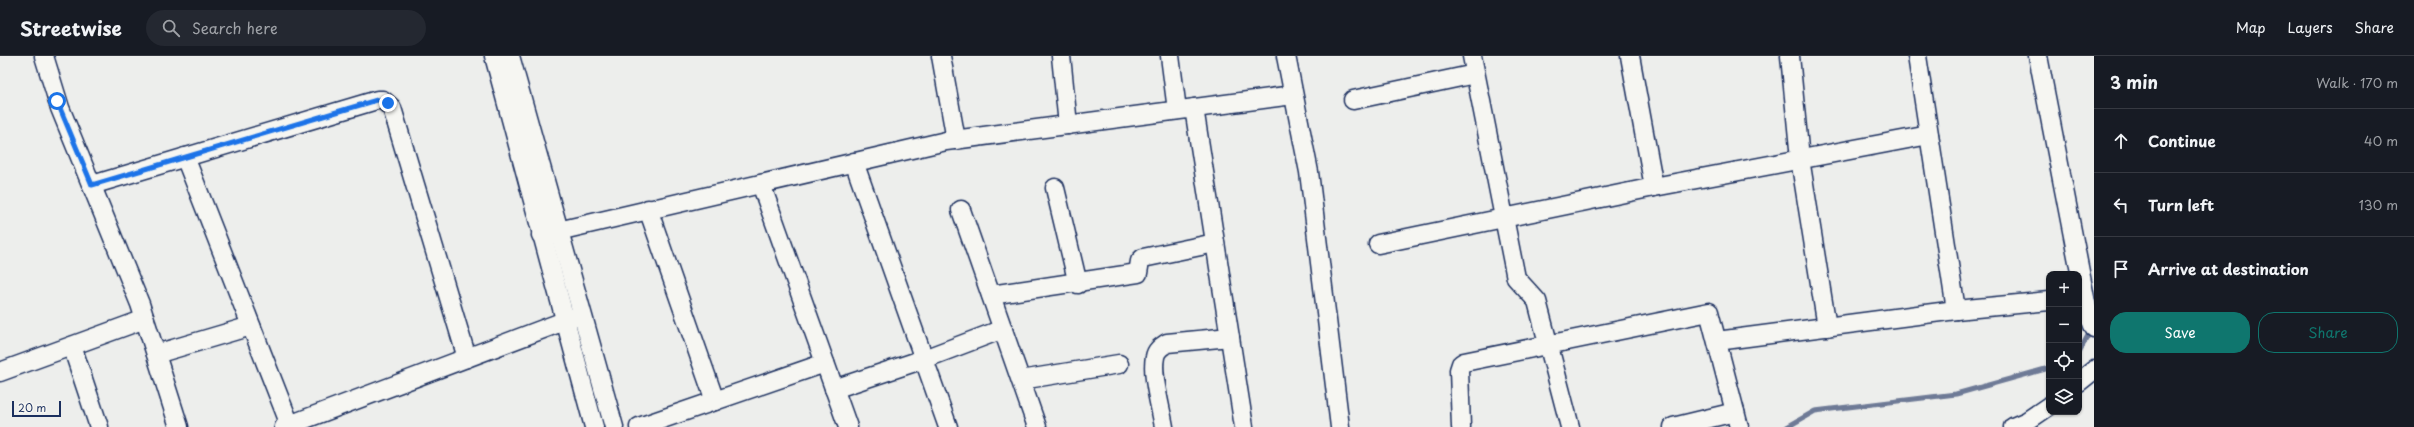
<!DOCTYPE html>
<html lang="en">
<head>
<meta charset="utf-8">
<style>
	:root { --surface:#171b24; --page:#242831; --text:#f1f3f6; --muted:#9ea1a6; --line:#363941; --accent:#0f766e }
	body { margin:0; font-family:"Playpen Sans",sans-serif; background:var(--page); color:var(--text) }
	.controls { position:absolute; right:12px; bottom:12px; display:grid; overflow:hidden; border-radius:8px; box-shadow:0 1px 3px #0004 }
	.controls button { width:36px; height:36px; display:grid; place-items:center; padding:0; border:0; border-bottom:1px solid var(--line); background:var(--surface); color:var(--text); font:20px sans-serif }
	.scale { position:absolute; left:12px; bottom:10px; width:49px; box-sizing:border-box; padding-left:4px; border:2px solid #1b2f5e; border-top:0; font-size:11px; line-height:14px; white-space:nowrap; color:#1b2f5e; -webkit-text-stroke:3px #f6f6f2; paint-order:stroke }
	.stop { position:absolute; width:12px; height:12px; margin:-9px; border:3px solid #1a73e8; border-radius:50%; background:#fff }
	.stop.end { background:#1a73e8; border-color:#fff; box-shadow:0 1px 4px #0008 }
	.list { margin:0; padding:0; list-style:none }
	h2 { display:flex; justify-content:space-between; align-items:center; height:52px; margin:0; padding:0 16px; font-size:17px }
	h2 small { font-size:13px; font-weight:400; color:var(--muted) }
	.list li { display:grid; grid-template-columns:26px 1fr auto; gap:12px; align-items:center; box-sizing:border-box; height:64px; padding:0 16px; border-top:1px solid var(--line) }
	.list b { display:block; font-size:15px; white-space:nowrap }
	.list em { font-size:13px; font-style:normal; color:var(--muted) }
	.actions { display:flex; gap:8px; padding:12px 16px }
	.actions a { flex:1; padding:9px 0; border:1px solid var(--accent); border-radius:16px; text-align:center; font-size:14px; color:var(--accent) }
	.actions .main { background:var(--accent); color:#fff }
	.icon { flex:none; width:22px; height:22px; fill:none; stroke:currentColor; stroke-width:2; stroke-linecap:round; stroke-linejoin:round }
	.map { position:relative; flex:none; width:2094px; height:371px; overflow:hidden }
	header { display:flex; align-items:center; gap:24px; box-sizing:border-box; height:56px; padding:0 20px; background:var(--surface); border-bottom:1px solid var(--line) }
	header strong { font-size:19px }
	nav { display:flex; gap:22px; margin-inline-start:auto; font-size:14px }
	.search { width:280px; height:36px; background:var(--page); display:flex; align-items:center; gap:10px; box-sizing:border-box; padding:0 14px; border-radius:22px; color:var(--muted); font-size:15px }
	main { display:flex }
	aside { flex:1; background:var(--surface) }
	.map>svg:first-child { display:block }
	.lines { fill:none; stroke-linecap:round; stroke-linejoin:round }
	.stream { stroke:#6e7a96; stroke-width:5 }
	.minor-casing { stroke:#1b2f5e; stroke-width:21 }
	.minor { stroke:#f6f6f2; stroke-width:18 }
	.route { stroke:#1a73e8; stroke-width:5 }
</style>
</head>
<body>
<header>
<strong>Streetwise</strong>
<div class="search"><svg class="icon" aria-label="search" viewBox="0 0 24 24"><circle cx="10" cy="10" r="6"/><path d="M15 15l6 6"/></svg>Search here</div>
<nav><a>Map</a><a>Layers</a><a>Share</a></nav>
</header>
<main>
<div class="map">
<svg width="2094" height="371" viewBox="0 0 2094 371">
	<rect width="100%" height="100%" fill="#edeeec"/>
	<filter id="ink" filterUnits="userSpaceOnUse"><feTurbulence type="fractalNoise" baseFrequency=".025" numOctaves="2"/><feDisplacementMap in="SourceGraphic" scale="8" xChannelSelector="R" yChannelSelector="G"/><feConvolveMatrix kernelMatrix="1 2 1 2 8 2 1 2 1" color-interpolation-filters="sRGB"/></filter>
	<g filter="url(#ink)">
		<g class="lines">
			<!-- stream -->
			<g class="stream">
				<path d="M2079,296L2091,274"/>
				<path d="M1787,371L1815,355L1956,338L2049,312"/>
			</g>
			<defs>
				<g id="minor">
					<path d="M44,0L60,52L140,248L179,371"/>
					<path d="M494,0L594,371"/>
					<path d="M510,0L614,371"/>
					<path d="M941,0L956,84"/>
					<path d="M1061,0L1068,69"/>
					<path d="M1170,0L1177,54"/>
					<path d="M1286,0L1309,116L1340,371"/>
					<path d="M1472,0L1516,222L1537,245L1570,371"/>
					<path d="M1630,0L1654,131"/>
					<path d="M1790,0L1800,103L1827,271"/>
					<path d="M1917,0L1956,254"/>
					<path d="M2038,0L2088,257L2094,272"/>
					<path d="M1353,44L1475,18"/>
					<path d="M1194,52L1244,371"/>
					<path d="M185,101L290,369"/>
					<path d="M854,106L948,371"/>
					<path d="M761,128L848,371"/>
					<path d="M92,129L377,44H383L392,52L467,302"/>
					<path d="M1055,132L1078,228"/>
					<path d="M648,153L715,345"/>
					<path d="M961,154L1037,371"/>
					<path d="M541,179L946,85L1293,39"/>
					<path d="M1378,188L1654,131L1929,79"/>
					<path d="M991,239L1138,217L1140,205L1143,202L1215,187"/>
					<path d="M1717,285L1956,254L2049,245"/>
					<path d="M72,290L99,371"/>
					<path d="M156,298L251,270"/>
					<path d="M0,316L145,263"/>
					<path d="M1021,324L1119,308"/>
					<path d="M2079,326L2094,314"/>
					<path d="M834,333L924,303L1003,273"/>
					<path d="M284,371L575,261"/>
					<path d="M639,371L825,307"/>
					<path d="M1164,371C1161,352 1151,319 1155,301C1156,294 1161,291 1167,287L1230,281"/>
					<path d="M1461,371L1459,314L1461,308L1464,306L1709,256L1739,371"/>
					<path d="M1673,371L1735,356"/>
					<path d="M2013,371L2027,365L2049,350"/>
				</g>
			</defs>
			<!-- minor casing -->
			<use href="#minor" class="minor-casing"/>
			<!-- minor -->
			<use href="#minor" class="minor"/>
		</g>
	</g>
	<g class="lines" filter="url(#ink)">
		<!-- route -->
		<path class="route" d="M57,45L92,129L377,44H383L388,47"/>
	</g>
</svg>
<div class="controls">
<button>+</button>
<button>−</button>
<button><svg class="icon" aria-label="locate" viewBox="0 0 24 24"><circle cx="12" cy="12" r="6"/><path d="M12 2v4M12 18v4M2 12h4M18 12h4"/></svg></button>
<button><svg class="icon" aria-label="layers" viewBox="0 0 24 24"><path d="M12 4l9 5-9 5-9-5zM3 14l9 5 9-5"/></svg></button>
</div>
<div class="scale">20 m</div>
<div class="stop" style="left:57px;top:45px"></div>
<div class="stop end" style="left:388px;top:47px"></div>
</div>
<aside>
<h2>3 min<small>Walk · 170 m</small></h2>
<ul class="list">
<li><svg class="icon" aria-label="ahead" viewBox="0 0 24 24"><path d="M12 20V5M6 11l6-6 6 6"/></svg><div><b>Continue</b></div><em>40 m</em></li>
<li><svg class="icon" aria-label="left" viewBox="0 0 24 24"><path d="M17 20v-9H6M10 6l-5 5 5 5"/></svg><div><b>Turn left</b></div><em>130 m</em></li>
<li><svg class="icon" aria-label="arrive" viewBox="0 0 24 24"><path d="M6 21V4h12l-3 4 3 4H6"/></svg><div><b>Arrive at destination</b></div></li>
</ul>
<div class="actions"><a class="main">Save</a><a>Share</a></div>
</aside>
</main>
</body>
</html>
